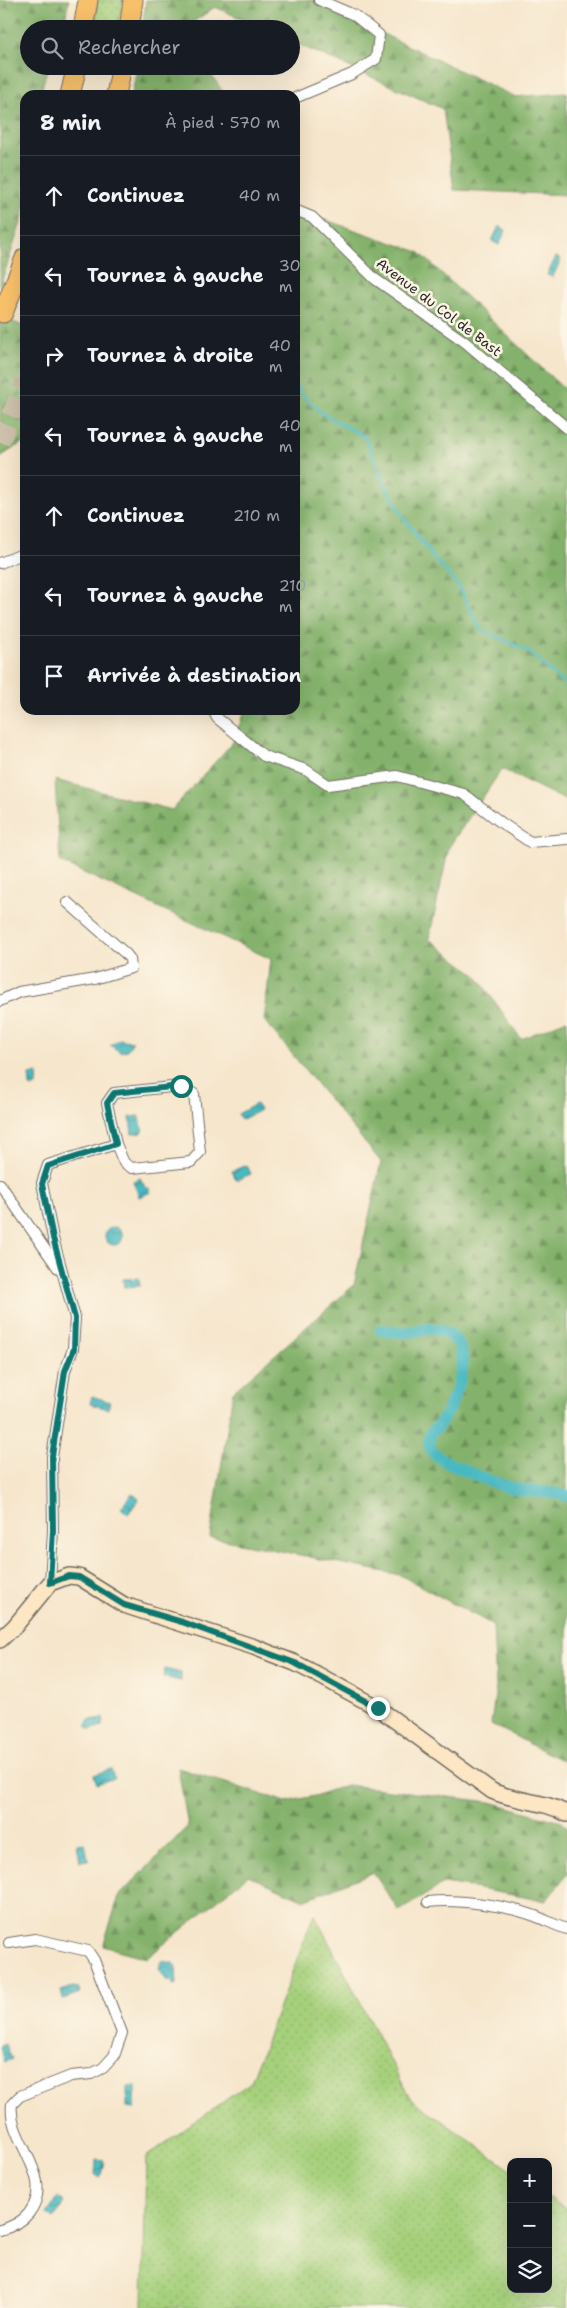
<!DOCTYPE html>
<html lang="fr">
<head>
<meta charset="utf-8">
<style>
	:root { --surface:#171b24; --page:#242831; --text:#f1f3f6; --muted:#9ea1a6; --line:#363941 }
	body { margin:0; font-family:"Shantell Sans",sans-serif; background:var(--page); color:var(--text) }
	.controls { position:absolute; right:15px; bottom:15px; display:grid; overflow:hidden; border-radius:10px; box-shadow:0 5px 20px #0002 }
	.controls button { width:45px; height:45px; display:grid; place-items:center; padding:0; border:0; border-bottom:1px solid var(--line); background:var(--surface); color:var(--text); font:25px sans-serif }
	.stop { position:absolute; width:15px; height:15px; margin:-11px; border:4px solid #0f766e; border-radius:50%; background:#fff }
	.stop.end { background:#0f766e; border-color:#fff; box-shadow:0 1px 5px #0008 }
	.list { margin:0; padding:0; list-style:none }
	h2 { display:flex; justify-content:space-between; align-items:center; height:65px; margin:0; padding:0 20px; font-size:21px }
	h2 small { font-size:16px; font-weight:400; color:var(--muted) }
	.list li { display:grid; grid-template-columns:32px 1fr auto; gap:15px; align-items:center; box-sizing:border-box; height:80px; padding:0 20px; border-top:1px solid var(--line) }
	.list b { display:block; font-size:19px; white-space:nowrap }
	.list em { font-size:16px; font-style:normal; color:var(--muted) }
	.icon { flex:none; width:28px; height:28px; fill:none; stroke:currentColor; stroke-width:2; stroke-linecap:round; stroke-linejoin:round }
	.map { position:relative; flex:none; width:567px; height:2308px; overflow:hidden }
	.search { position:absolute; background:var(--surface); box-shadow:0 5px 20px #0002; left:20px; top:20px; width:280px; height:55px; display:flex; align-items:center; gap:12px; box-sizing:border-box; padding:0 18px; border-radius:28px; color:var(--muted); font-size:19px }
	.panel { position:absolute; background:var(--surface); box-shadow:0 5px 20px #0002; left:20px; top:90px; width:280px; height:625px; border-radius:15px }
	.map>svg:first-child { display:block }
	.grass { fill:url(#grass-dots); stroke:#687e54 }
	.forest { fill:url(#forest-firs); stroke:#586e4c }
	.water { fill:url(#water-waves); stroke:#3a7276 }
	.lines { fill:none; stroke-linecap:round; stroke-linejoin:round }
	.stream { stroke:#4ab9c1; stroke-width:3 }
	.canal { stroke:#4ab9c1; stroke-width:12 }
	.highway-tunnel { stroke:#cdc1ac; stroke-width:19; stroke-dasharray:19 9; stroke-linecap:butt }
	.street-casing { stroke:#726c63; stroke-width:12 }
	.secondary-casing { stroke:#726c63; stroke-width:18 }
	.highway-casing { stroke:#726c63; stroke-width:21 }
	.street { stroke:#fff; stroke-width:10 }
	.secondary { stroke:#fce6c4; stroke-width:15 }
	.highway { stroke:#f7c06b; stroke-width:19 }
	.route { stroke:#0f766e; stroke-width:6 }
	.labels { text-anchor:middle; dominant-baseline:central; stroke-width:5; stroke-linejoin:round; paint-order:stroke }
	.street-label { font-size:14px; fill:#2b2b2b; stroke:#fcf5e5 }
</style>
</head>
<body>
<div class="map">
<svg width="567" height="2308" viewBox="0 0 567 2308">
	<defs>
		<pattern id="grass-dots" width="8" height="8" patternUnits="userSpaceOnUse" patternTransform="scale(1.25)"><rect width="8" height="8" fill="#a6d07c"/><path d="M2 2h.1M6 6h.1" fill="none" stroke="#8fb36b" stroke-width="1.8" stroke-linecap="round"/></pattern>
		<pattern id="forest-firs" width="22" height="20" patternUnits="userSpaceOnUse" patternTransform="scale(1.25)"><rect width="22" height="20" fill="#84b26c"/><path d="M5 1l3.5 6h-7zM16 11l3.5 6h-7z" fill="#6c9159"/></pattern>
		<pattern id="water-waves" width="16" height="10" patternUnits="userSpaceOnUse" patternTransform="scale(1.25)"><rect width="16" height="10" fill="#4ab9c1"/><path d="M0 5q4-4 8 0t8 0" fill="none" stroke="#3e979d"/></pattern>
	</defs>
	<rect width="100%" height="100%" fill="#fcf5e5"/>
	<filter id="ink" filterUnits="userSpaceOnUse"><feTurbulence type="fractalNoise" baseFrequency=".02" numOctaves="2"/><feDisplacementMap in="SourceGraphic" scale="10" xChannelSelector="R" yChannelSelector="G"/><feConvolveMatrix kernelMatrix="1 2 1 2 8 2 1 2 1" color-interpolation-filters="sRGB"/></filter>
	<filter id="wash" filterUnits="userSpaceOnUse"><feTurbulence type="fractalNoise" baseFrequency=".0096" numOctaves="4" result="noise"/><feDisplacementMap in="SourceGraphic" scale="20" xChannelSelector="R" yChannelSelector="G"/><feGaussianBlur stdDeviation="1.12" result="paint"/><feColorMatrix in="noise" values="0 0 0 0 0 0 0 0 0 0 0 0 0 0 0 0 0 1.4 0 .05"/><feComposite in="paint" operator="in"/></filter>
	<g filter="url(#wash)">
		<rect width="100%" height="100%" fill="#f6e6cc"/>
		<!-- grass -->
		<g class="grass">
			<path d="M97,0H123L117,29H95Z"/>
			<path d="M314,1914L410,2098L511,2170V2289H548V2197L567,2210V2308H143L146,2157L251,2082Z"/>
		</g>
		<!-- forest -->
		<g class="forest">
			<path d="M0,0H69L63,29H29V66H48L40,95H25V210L0,287Z"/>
			<path d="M146,0H312L515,97L567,93V195L454,190L443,109L291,41V29H264L215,7L183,29H142Z"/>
			<path d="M137,66H205L224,93L223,95H132Z"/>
			<path d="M314,216L419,252L567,392V801L502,769L449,847L429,939L476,975L521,1039L567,1020V1763L491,1724L496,1687L493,1625L400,1575L210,1537L233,1392L354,1285L381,1162L264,1020L271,959L60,862L55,780L172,810L233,742L245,710H295V217Z"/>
			<path d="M0,316L25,327V441L0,457Z"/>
			<path d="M178,1768L286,1802L314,1796L347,1785L490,1802L562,1822L567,1827V1874L546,1901L445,1883L399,1911L373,1872L304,1900L248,1875L147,1958L103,1946L119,1896L188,1826Z"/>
		</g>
		<!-- water -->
		<g class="water">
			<path d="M499,226L506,230L499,245L492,241Z"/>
			<path d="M556,257L561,259L553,277L547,275Z"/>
			<path d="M120,1039L133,1042L127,1050L120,1052L110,1045Z"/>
			<path d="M38,1073L37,1085L32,1088L30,1086L29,1075Z"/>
			<path d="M256,1104L260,1110L241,1120L238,1114Z"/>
			<path d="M139,1116L143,1130L141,1133L132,1134L130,1117Z"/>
			<path d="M247,1165L251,1174L236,1180L232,1171Z"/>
			<path d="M140,1178L145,1187L150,1189L151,1192L139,1197L133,1181Z"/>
			<circle cx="114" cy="1236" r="9"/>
			<path d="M139,1278L140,1286L124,1287L123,1279Z"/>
			<path d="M92,1396L110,1402L108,1409L90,1404Z"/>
			<path d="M132,1493L139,1499L128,1514L121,1508Z"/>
			<path d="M165,1669L181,1673V1681L163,1677Z"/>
			<path d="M103,1718L104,1722L102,1726L89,1730L86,1725L89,1720Z"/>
			<path d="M111,1769L114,1778L97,1784L94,1775Z"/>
			<path d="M85,1843L88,1860L80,1861L77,1844Z"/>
			<path d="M162,1961L173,1963L176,1968L177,1984L173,1985V1981H167L159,1969Z"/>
			<path d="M73,1987L78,1988L80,1993L63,1999L61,1991Z"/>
			<path d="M5,2043L12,2059L4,2062L0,2045Z"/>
			<path d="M135,2086V2108L127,2107V2087Z"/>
			<path d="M96,2160L104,2161L101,2175L99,2178L95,2175Z"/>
			<path d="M57,2197L64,2202L54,2219L47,2214Z"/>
		</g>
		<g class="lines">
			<!-- stream -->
			<path class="stream" d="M295,383C306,408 342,425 365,437L384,483L404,518L434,558L458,585L480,629L528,651L567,687"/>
			<!-- canal -->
			<path class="canal" d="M381,1330C390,1331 399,1333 408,1332C421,1331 431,1326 445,1332C479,1347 455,1403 439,1425C437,1428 433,1430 431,1433C428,1438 429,1447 432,1451C441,1464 506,1488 522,1490C538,1492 552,1492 567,1496"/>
		</g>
	</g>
	<g filter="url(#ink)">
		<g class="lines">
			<!-- highway-tunnel -->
			<path class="highway-tunnel" d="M0,442L25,381"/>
			<defs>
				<g id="street">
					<path d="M295,98L352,74L376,59L379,35L354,15L319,0"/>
					<path d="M295,210L312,217L375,279L465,342L567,428"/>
					<path d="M0,563L25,553"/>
					<path d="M213,710L217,718L264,756L306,770L328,785L397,776L464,794L503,824L530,842L567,839"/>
					<path d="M0,1001L19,992L95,979L131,968L130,959L126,954L67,902"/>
					<path d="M0,1184L58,1268"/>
					<path d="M50,1583L53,1530L52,1457L65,1371L73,1349L75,1318L53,1238L42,1183L48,1165L116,1144L124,1163L132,1168L191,1162L200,1152L194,1094L181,1086L114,1093L107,1103L116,1144"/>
					<path d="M428,1902C455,1898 508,1906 535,1916C546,1920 556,1926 567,1929"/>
					<path d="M0,2230C12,2227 22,2222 29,2213C57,2176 7,2142 12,2104L20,2096L71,2076L91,2074L103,2068L114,2056L122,2033L94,1960L88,1951L35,1939L9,1943"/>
				</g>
				<path id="secondary" d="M0,1640L15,1626L50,1583L69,1576L79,1577L124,1605L254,1647L295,1663L322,1677L378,1708L492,1791C516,1802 544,1800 567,1814"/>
				<g id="highway">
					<path d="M83,29L88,0"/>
					<path d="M129,29L133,0"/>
					<path d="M70,95L77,66"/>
					<path d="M116,95L122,66"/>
					<path d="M3,313L25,258"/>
				</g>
			</defs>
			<!-- street casing -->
			<use href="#street" class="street-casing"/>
			<!-- secondary casing -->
			<use href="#secondary" class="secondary-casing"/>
			<!-- highway casing -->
			<use href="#highway" class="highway-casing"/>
			<!-- street -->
			<use href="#street" class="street"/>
			<!-- secondary -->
			<use href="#secondary" class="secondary"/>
			<!-- highway -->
			<use href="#highway" class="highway"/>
		</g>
	</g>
	<g class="lines" filter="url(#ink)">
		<!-- route -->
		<path class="route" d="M181,1086L114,1093L107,1103L116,1144L48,1166L42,1184L53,1238L75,1318L74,1349L65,1371L52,1456L53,1530L50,1583L69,1576L79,1577L124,1605L182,1622L295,1663L378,1708"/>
	</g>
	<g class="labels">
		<!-- street labels -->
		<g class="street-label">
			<text transform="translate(439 307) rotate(37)">Avenue du Col de Bast</text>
		</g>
	</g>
</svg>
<div class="controls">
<button>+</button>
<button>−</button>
<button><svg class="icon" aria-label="layers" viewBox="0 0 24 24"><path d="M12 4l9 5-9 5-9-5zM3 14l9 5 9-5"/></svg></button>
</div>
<div class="stop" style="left:181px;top:1086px"></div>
<div class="stop end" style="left:378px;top:1708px"></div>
<div class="search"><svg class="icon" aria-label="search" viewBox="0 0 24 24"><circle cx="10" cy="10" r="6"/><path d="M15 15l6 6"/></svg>Rechercher</div>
<section class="panel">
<h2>8 min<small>À pied · 570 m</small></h2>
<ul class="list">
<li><svg class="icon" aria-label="ahead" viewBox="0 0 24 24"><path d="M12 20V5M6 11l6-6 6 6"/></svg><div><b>Continuez</b></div><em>40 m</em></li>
<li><svg class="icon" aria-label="left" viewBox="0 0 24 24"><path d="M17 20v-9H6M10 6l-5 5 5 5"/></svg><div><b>Tournez à gauche</b></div><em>30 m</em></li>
<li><svg class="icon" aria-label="right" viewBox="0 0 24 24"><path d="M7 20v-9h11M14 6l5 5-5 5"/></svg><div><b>Tournez à droite</b></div><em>40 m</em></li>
<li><svg class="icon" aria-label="left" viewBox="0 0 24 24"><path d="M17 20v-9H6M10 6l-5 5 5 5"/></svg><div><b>Tournez à gauche</b></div><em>40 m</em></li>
<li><svg class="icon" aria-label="ahead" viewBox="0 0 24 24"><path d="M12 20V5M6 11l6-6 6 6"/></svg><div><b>Continuez</b></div><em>210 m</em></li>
<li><svg class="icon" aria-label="left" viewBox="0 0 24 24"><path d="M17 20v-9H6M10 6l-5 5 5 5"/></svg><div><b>Tournez à gauche</b></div><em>210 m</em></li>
<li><svg class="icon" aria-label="arrive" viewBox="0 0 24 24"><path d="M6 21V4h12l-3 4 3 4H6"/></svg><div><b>Arrivée à destination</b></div></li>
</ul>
</section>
</div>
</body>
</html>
